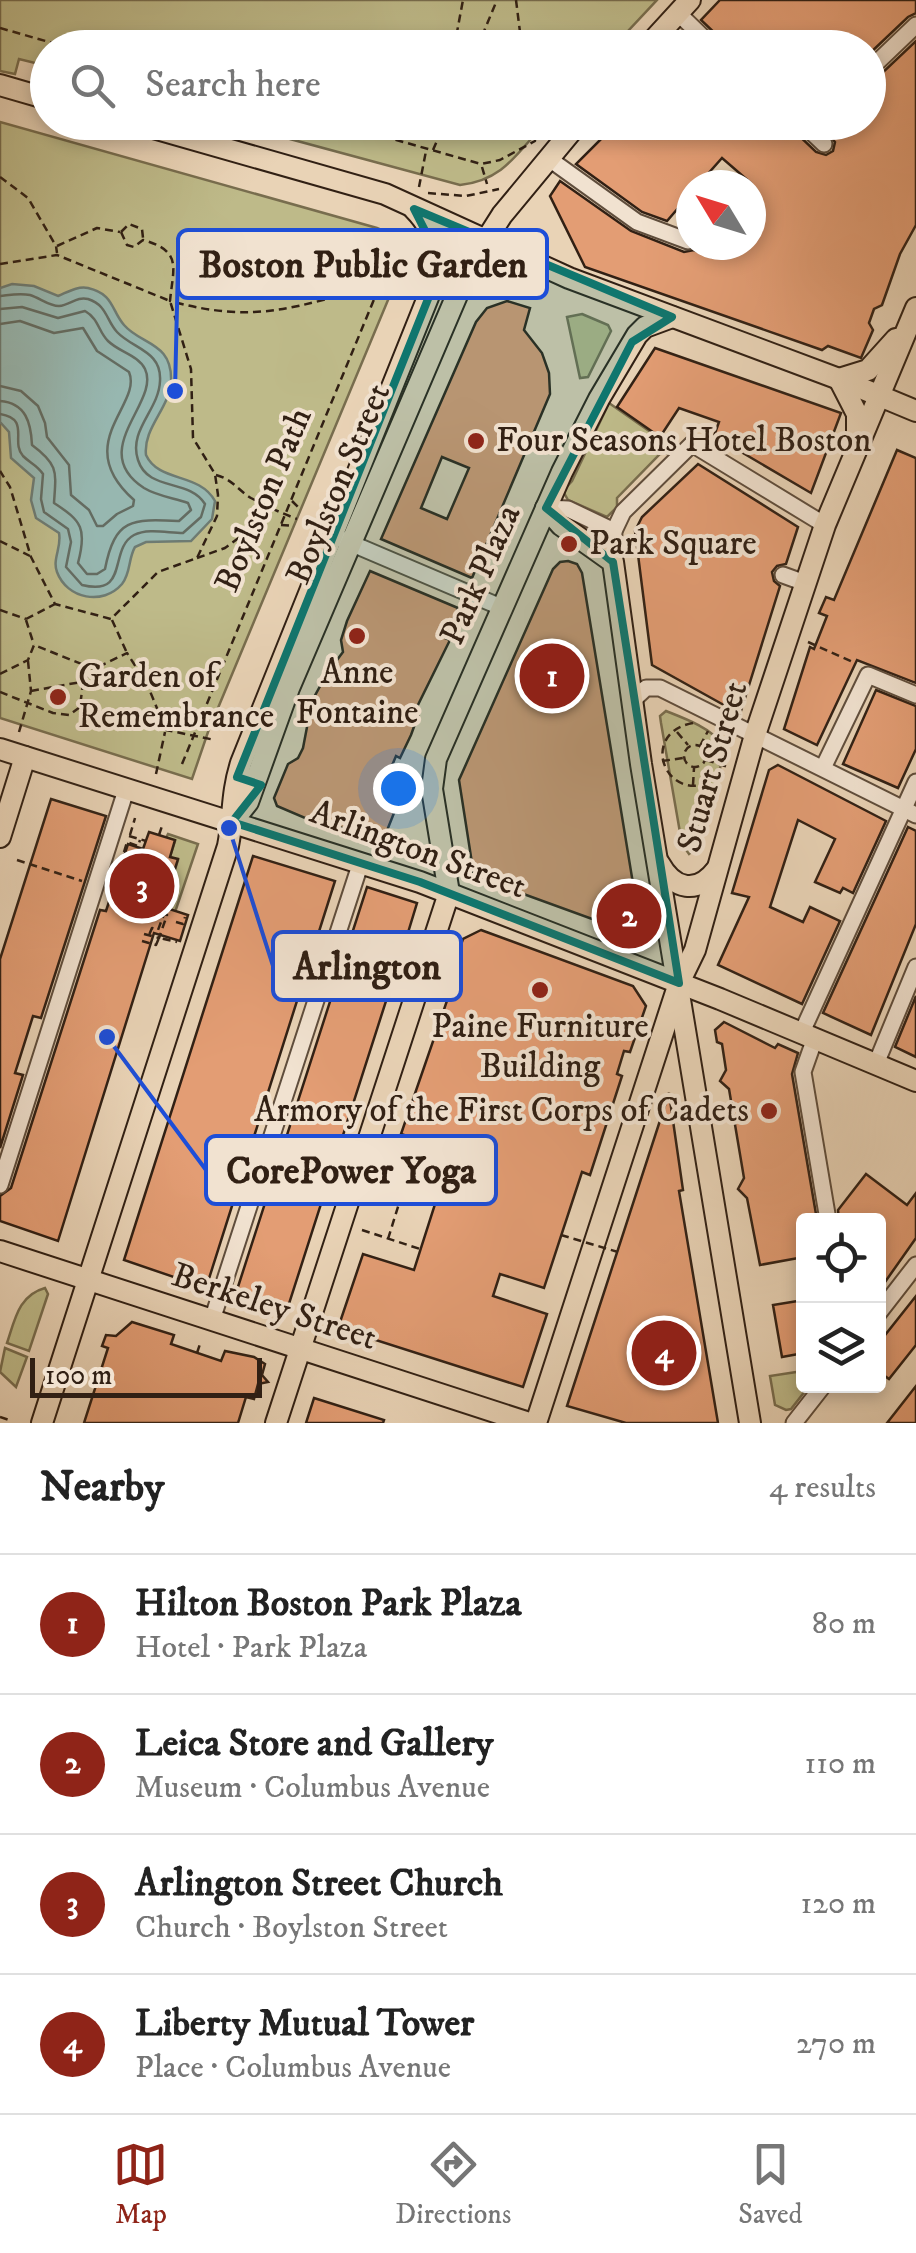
<!DOCTYPE html>
<html lang="en">
<head>
<meta charset="utf-8">
<style>
	:root { --surface:#fff; --page:#f6f6f6; --text:#222; --muted:#767676; --line:#e0e0e0; --accent:#8f2418 }
	body { margin:0; font-family:"IM FELL DW Pica",serif; background:var(--page); color:var(--text) }
	.controls { position:absolute; right:30px; bottom:30px; display:grid; overflow:hidden; border-radius:10px; box-shadow:0 5px 15px #0003 }
	.controls button { width:90px; height:90px; display:grid; place-items:center; padding:0; border:0; border-bottom:2px solid var(--line); background:var(--surface); color:var(--text); font:50px sans-serif }
	.compass { position:absolute; left:676px; top:170px; width:90px; height:90px; border-radius:50%; background:var(--surface); box-shadow:0 5px 15px #0003; rotate:308deg }
	.scale { position:absolute; left:30px; bottom:25px; width:232px; box-sizing:border-box; padding-left:10px; border:5px solid #312014; border-top:0; font-size:28px; line-height:35px; white-space:nowrap; color:#312014; -webkit-text-stroke:8px #f1e2d0; paint-order:stroke }
	.you { position:absolute; left:398px; top:788px; width:35px; height:35px; margin:-25px; border:8px solid #fff; border-radius:50%; background:#1a73e8; box-shadow:0 0 0 15px #1a73e833 }
	.badge { display:grid; place-items:center; width:65px; height:65px; border-radius:50%; background:var(--accent); color:#fff; font-size:32px; font-weight:700 }
	.pin { position:absolute; translate:-50% -50%; border:5px solid #fff; box-shadow:0 2px 10px #0006 }
	.list { margin:0; padding:0; list-style:none }
	h2 { display:flex; justify-content:space-between; align-items:center; height:130px; margin:0; padding:0 40px; font-size:42px }
	h2 small { font-size:32px; font-weight:400; color:var(--muted) }
	.list li { display:grid; grid-template-columns:65px 1fr auto; gap:30px; align-items:center; box-sizing:border-box; height:140px; padding:0 40px; border-top:2px solid var(--line) }
	.list b { display:block; font-size:38px; white-space:nowrap }
	.list p { margin:0; font-size:32px; white-space:nowrap; color:var(--muted) }
	.list em { font-size:32px; font-style:normal; color:var(--muted) }
	.icon { flex:none; width:55px; height:55px; fill:none; stroke:currentColor; stroke-width:2; stroke-linecap:round; stroke-linejoin:round }
	.map { position:relative; flex:none; width:916px; height:1423px; overflow:hidden }
	.search { position:absolute; background:var(--surface); box-shadow:0 5px 15px #0003; left:30px; right:30px; top:30px; height:110px; display:flex; align-items:center; gap:25px; box-sizing:border-box; padding:0 35px; border-radius:55px; color:var(--muted); font-size:38px }
	.sheet { height:690px; background:var(--surface) }
	nav { display:flex; justify-content:space-around; align-items:center; box-sizing:border-box; height:140px; border-top:2px solid var(--line); background:var(--surface); font-size:28px; color:var(--muted) }
	nav a { display:grid; justify-items:center; gap:5px }
	nav .on { color:var(--accent) }
	.map>svg:first-child { display:block }
	.green { fill:#beba89; stroke:#786d4e; stroke-width:2.5 }
	.water { fill:#97b7b0; stroke:#6e7b72; stroke-width:2.5 }
	.lines { fill:none; stroke-linecap:round; stroke-linejoin:round }
	.shore { stroke:#646c62; stroke-width:2.5 }
	.building { fill:#e39d74; stroke:#312014; stroke-width:2.5; fill-rule:evenodd }
	.minor-casing { stroke:#5f4d3c; stroke-width:19 }
	.major-casing { stroke:#312014; stroke-width:24 }
	.path { stroke:#312014; stroke-width:2.5; stroke-dasharray:8 5; stroke-linecap:butt }
	.minor { stroke:#f1e2d0; stroke-width:15 }
	.major { stroke:#e9d3b6; stroke-width:20 }
	.path-bridge { stroke:#312014; stroke-width:2.5; stroke-dasharray:8 5; stroke-linecap:butt }
	.marked { fill:#0f766e; fill-opacity:0.2; stroke:#0f766e; stroke-width:8; stroke-linejoin:round }
	.poi-dot { fill:#8f2418; stroke:#f1e2d0; stroke-width:4 }
	.labels { text-anchor:middle; dominant-baseline:central; stroke-width:8; stroke-linejoin:round; paint-order:stroke }
	.poi-label { font-size:35px; fill:#312014; stroke:#f1e2d0; text-anchor:start }
	.street-label { font-size:35px; fill:#312014; stroke:#f1e2d0 }
	.leader { fill:none; stroke:#1d4ed8; stroke-width:4 }
	.callout-dot { fill:#1d4ed8; stroke:#f1e2d0; stroke-width:4 }
	.callout { fill:#f1e2d0; stroke:#1d4ed8; stroke-width:4 }
	.callout-label { font-size:38px; text-anchor:middle; font-weight:bold; fill:#312014 }
</style>
</head>
<body>
<div class="map">
<svg width="916" height="1423" viewBox="0 0 916 1423">
	<rect width="100%" height="100%" fill="#e9d3b6"/>
	<filter id="stains"><feTurbulence type="fractalNoise" baseFrequency=".002" numOctaves="4"/><feColorMatrix values="0 0 0 0 .2 0 0 0 0 .09 0 0 0 0 .02 0 0 0 .5 -.17"/></filter>
	<radialGradient id="worn" r=".72"><stop offset=".6" stop-color="#630" stop-opacity="0"/><stop offset="1" stop-color="#630" stop-opacity=".3"/></radialGradient>
	<!-- green -->
	<g class="green">
		<path d="M0,0H657L613,47L48,48L47,66L19,59L15,74L0,71Z"/>
		<path d="M0,122L377,228L399,238L408,252L208,732L192,779L0,718Z"/>
		<path d="M262,123H545C517,153 504,180 460,185L290,139Z"/>
		<path d="M582,314L608,325L611,331L588,377L580,378L567,317Z"/>
		<path d="M609,403L672,447L667,453L660,454L617,498V507L607,517L568,500L563,491L572,481Z"/>
		<path d="M666,711C681,717 712,728 720,743C729,762 701,828 694,850L689,854L682,844L661,723L660,716Z"/>
		<path d="M168,834L198,844L167,936L162,911L178,860L170,857L175,841L166,838Z"/>
		<path d="M45,1288L48,1294L29,1351L7,1343C15,1319 19,1295 45,1288Z"/>
		<path d="M5,1348L27,1357L16,1387L0,1372Z"/>
		<path d="M803,1371L804,1386H809L791,1409L786,1410L775,1405L770,1376Z"/>
	</g>
	<!-- water -->
	<path class="water" d="M12,284L34,286L58,296C68,292 77,286 88,288C114,294 111,310 124,325C141,345 173,342 171,382C169,409 143,428 146,455C159,483 199,472 215,501L212,519L191,541L146,542L135,547C128,559 131,573 122,584C103,606 67,599 57,572C52,559 62,547 59,533L36,518L31,500L34,478L11,458L9,432L0,422V288Z"/>
	<g class="lines">
		<!-- shore -->
		<g class="shore">
			<path d="M0,296C10,295 19,293 30,295C40,298 49,306 59,306C70,305 77,296 88,299C107,305 106,320 117,332C133,349 162,351 160,381C159,410 128,430 138,460C148,492 189,478 205,504L201,517L183,533C168,533 148,528 134,535C108,549 130,597 82,585L66,567L71,542L68,529L44,512L41,499L43,474C37,465 30,463 23,456C10,442 31,419 0,414"/>
			<path d="M0,309L22,307L58,318L85,311C99,319 98,331 108,341C119,352 138,355 145,369C161,402 86,450 144,488C157,496 174,498 188,503L191,510L179,521C132,519 115,518 105,569L97,574H87L78,563C87,529 82,521 54,503C56,472 59,465 32,445C31,423 26,403 0,401"/>
			<path d="M0,324L20,321L54,333L83,328L97,351L129,372C143,405 70,443 134,500L133,506L117,514L103,526H97L89,510L71,495L69,465L47,437L45,423L38,406L21,391L0,386"/>
		</g>
	</g>
	<!-- building -->
	<g class="building">
		<path d="M720,0H916V13L908,17L868,55V48H725L722,40L701,20Z"/>
		<path d="M916,41V225L900,254L882,305L874,309L869,323L873,330L861,358L828,346L822,350L585,267L550,196L560,181L631,231L684,252L694,250L712,257L716,245H751V183L722,158L698,185H691V193L667,221L642,212L576,164L618,122H790L793,130L816,152L826,155L833,151L835,142L818,122H868V81L877,78Z"/>
		<path d="M507,301L530,308L524,330L542,353L549,373L550,394L472,578L381,539L476,322L487,308ZM442,457L469,468L447,519L421,508Z"/>
		<path d="M655,348L841,413L811,493L714,436L719,422L679,408L660,437L617,407Z"/>
		<path d="M897,450L916,458V683L857,660L817,745L784,729L810,647L814,649L827,616L819,613L826,597L834,600Z"/>
		<path d="M698,464L798,527L786,564L777,566L772,572L774,581L780,586L740,714L652,665L635,531L642,517Z"/>
		<path d="M568,561L577,564L582,573L639,920L628,932L474,876L459,780L553,569L560,562Z"/>
		<path d="M370,571L458,608L445,638L450,640L447,646L415,711L419,713L411,735L400,758L396,756L381,792L398,799V803L384,838L379,843L315,817L305,818L277,806L274,798L288,764L298,758L303,748L312,701L324,679L331,681L337,668V660L343,652L341,640L347,621Z"/>
		<path d="M876,690L916,706V749L898,788L843,764Z"/>
		<path d="M778,765L886,821L853,893L843,888L840,893L815,882L835,839L798,820L770,907L803,922L810,907L840,921L802,1004L718,965L749,897L732,893L769,770Z"/>
		<path d="M51,799L106,816L41,1018L33,1016L15,1073L23,1075L0,1148V959Z"/>
		<path d="M908,827L916,831V924L871,1035L823,1013Z"/>
		<path d="M149,832L175,840L170,857L178,859L163,907L188,915L180,941L154,933L58,1241L0,1221V1196L11,1188L100,910L106,911L128,844L143,849Z"/>
		<path d="M253,856L335,881L206,1288L124,1260Z"/>
		<path d="M367,887L417,903L407,936L416,939L412,951L403,948L287,1310L236,1293Z"/>
		<path d="M481,930L633,986L646,1006L630,1052L624,1051L617,1074L622,1076L590,1175L582,1172L544,1288L500,1274L493,1296L547,1314L523,1387L338,1328L363,1254L414,1270L452,1151L401,1134L449,995L444,993L463,939Z"/>
		<path d="M916,996V1057L895,1047Z"/>
		<path d="M724,1022L775,1048L778,1044L798,1053L792,1074L817,1220H804V1257L760,1265L747,1198L738,1189L744,1178L729,1089L720,1081L726,1070L722,1044L717,1042L715,1030Z"/>
		<path d="M669,1093L683,1190L679,1191L718,1423H626L567,1406Z"/>
		<path d="M866,1174L907,1205L916,1193V1238L878,1292V1220H839L838,1210Z"/>
		<path d="M916,1296V1345L889,1379L878,1371V1344Z"/>
		<path d="M804,1300V1353L782,1357L773,1305Z"/>
		<path d="M132,1322L174,1335L171,1344L221,1361L225,1351L254,1357L265,1364L262,1375L268,1382L258,1384L254,1399L246,1397L238,1423H84L108,1348L102,1346L106,1335L116,1336Z"/>
		<path d="M916,1386V1423H887Z"/>
		<path d="M314,1398L384,1420L383,1423H306Z"/>
	</g>
	<g class="lines">
		<defs>
			<g id="minor">
				<path d="M678,13L714,48"/>
				<path d="M869,70L916,25"/>
				<path d="M801,122L824,144"/>
				<path d="M548,158L637,222L688,241"/>
				<path d="M546,508L568,509L614,531"/>
				<path d="M341,539L503,608"/>
				<path d="M613,562L614,531L623,512L692,444L825,525"/>
				<path d="M783,575L805,583"/>
				<path d="M631,702L646,688H660L916,815"/>
				<path d="M823,768L868,675L916,695"/>
				<path d="M802,1032L916,782"/>
				<path d="M815,1038L803,1072L828,1220"/>
				<path d="M876,1064L916,967"/>
				<path d="M0,1185L126,790"/>
				<path d="M878,1314L916,1265"/>
				<path d="M212,1320L361,862"/>
				<path d="M794,1423L823,1386"/>
			</g>
			<g id="major">
				<path d="M646,48L690,0"/>
				<path d="M0,85L48,99"/>
				<path d="M132,122L385,194L569,278L839,379L916,411"/>
				<path d="M839,379L868,370L896,339"/>
				<path d="M839,379L857,414V443"/>
				<path d="M546,508L561,525L613,562L641,764L750,1423"/>
				<path d="M0,749L420,882L720,999L916,1081"/>
				<path d="M232,822L248,802L289,688L469,267L502,215L579,122"/>
				<path d="M0,837L25,757"/>
				<path d="M659,863C674,890 697,895 717,869"/>
				<path d="M0,1251L529,1423"/>
				<path d="M42,1423L228,846C234,815 231,795 241,763L437,275C440,250 432,227 414,209"/>
				<path d="M276,1423L449,893L432,789L436,759L562,472L599,399L637,335L645,327L672,317"/>
				<path d="M536,1423L679,983L695,950L755,735L825,525L916,308"/>
			</g>
		</defs>
		<!-- minor casing -->
		<use href="#minor" class="minor-casing"/>
		<!-- major casing -->
		<use href="#major" class="major-casing"/>
		<!-- path -->
		<g class="path">
			<path d="M516,0L522,48"/>
			<path d="M0,28L70,48"/>
			<path d="M454,48L463,0"/>
			<path d="M477,48L497,0"/>
			<path d="M333,122L481,164L500,160L535,141L533,122"/>
			<path d="M433,150L445,122"/>
			<path d="M482,167L487,184"/>
			<path d="M0,177L28,198L56,246L57,253"/>
			<path d="M419,187L426,151"/>
			<path d="M428,193L466,196L499,189"/>
			<path d="M121,232L127,245L134,247L143,240C183,251 173,268 170,301C258,325 296,306 380,285L395,252L404,245"/>
			<path d="M121,232L129,224L142,229L143,238"/>
			<path d="M57,246L97,228L120,232"/>
			<path d="M0,264L57,255L170,301L191,369L193,438L215,474L218,495L217,516L197,558L158,572L111,619L55,604L31,557L10,487L0,471"/>
			<path d="M216,475C232,479 238,490 251,498C266,506 281,513 297,519"/>
			<path d="M292,501L301,510"/>
			<path d="M281,525L294,526"/>
			<path d="M0,541L30,556"/>
			<path d="M197,558L225,548L274,512"/>
			<path d="M0,610L26,619"/>
			<path d="M26,619L55,604"/>
			<path d="M26,620L34,645"/>
			<path d="M112,620L127,653"/>
			<path d="M808,642L855,663"/>
			<path d="M0,674L28,660L34,645L94,669L127,653L147,684L166,730L215,740"/>
			<path d="M31,691L81,682"/>
			<path d="M0,692L53,713L69,715L80,707L83,682L93,670"/>
			<path d="M693,723C633,734 671,817 724,773"/>
			<path d="M19,732L31,691L28,661"/>
			<path d="M677,732L688,745"/>
			<circle cx="695" cy="756" r="11"/>
			<path d="M700,746L708,731"/>
			<path d="M706,760L728,767"/>
			<path d="M662,761L683,758"/>
			<path d="M182,764L380,285"/>
			<path d="M156,774L165,732"/>
			<path d="M693,785L694,768"/>
			<path d="M130,835L135,818"/>
			<path d="M159,835L162,826"/>
			<path d="M129,836L146,841"/>
			<path d="M124,852L127,842L138,846L140,840"/>
			<path d="M17,860L82,881"/>
			<path d="M176,922L183,924L185,917"/>
			<path d="M144,934L159,938L167,915L164,914L158,930L152,928L149,935"/>
			<path d="M142,941L156,945L159,938L177,942"/>
			<path d="M362,1230L420,1249"/>
			<path d="M388,1239L415,1152L390,1144"/>
			<path d="M197,1353L201,1341"/>
			<path d="M0,1417L12,1421"/>
		</g>
		<!-- minor -->
		<use href="#minor" class="minor"/>
		<!-- major -->
		<use href="#major" class="major"/>
		<!-- path-bridge -->
		<path class="path-bridge" d="M561,1235L618,1252"/>
	</g>
	<!-- marked area -->
	<path class="marked" d="M414,209L672,317L632,342L546,508L613,562L679,983L420,882L232,822L261,785L237,777L432,289L438,256Z"/>
	<!-- markers -->
	<g class="poi-dot">
		<circle cx="476" cy="441" r="10"/>
		<circle cx="569" cy="544" r="10"/>
		<circle cx="357" cy="636" r="10"/>
		<circle cx="58" cy="697" r="10"/>
		<circle cx="540" cy="990" r="10"/>
		<circle cx="769" cy="1111" r="10"/>
	</g>
	<g class="labels">
		<!-- poi labels -->
		<g class="poi-label">
			<text x="496" y="441">Four Seasons Hotel Boston</text>
			<text x="589" y="544">Park Square</text>
			<text x="357" y="673" text-anchor="middle">Anne<tspan x="357" dy="40">Fontaine</tspan></text>
			<text x="78" y="677">Garden of<tspan x="78" dy="40">Remembrance</tspan></text>
			<text x="540" y="1027" text-anchor="middle">Paine Furniture<tspan x="540" dy="40">Building</tspan></text>
			<text x="749" y="1111" text-anchor="end">Armory of the First Corps of Cadets</text>
		</g>
		<!-- street labels -->
		<g class="street-label">
			<text transform="translate(339 484) rotate(-67)">Boylston Street</text>
			<text transform="translate(264 500) rotate(-67)">Boylston Path</text>
			<text transform="translate(481 575) rotate(-66)">Park Plaza</text>
			<text transform="translate(713 767) rotate(-74)">Stuart Street</text>
			<text transform="translate(418 850) rotate(20)">Arlington Street</text>
			<text transform="translate(274 1307) rotate(18)">Berkeley Street</text>
		</g>
	</g>
	<!-- callouts -->
	<path class="leader" d="M175 391L178 264M229 828L273 966M107 1037L206 1170"/>
	<g class="callout-dot">
		<circle cx="175" cy="391" r="10"/>
		<circle cx="229" cy="828" r="10"/>
		<circle cx="107" cy="1037" r="10"/>
	</g>
	<g class="callout">
		<rect x="178" y="230" width="369" height="68" rx="10"/>
		<rect x="273" y="932" width="188" height="68" rx="10"/>
		<rect x="206" y="1136" width="290" height="68" rx="10"/>
	</g>
	<g class="callout-label">
		<text x="363" y="277">Boston Public Garden</text>
		<text x="367" y="979">Arlington</text>
		<text x="351" y="1183">CorePower Yoga</text>
	</g>
	<rect width="100%" height="100%" filter="url(#stains)"/>
	<rect width="100%" height="100%" fill="url(#worn)"/>
</svg>
<div class="controls">
<button><svg class="icon" aria-label="locate" viewBox="0 0 24 24"><circle cx="12" cy="12" r="6"/><path d="M12 2v4M12 18v4M2 12h4M18 12h4"/></svg></button>
<button><svg class="icon" aria-label="layers" viewBox="0 0 24 24"><path d="M12 4l9 5-9 5-9-5zM3 14l9 5 9-5"/></svg></button>
</div>
<svg class="compass" viewBox="-18 -18 36 36"><path d="M0-13l5 13h-10z" fill="#e53935"/><path d="M0 13l5-13h-10z" fill="#767676"/></svg>
<div class="scale">100 m</div>
<div class="you"></div>
<div class="pin badge" style="left:552px;top:676px">1</div>
<div class="pin badge" style="left:629px;top:916px">2</div>
<div class="pin badge" style="left:142px;top:886px">3</div>
<div class="pin badge" style="left:664px;top:1353px">4</div>
<div class="search"><svg class="icon" aria-label="search" viewBox="0 0 24 24"><circle cx="10" cy="10" r="6"/><path d="M15 15l6 6"/></svg>Search here</div>
</div>
<section class="sheet">
<h2>Nearby<small>4 results</small></h2>
<ul class="list">
<li><span class="badge">1</span><div><b>Hilton Boston Park Plaza</b><p>Hotel · Park Plaza</p></div><em>80 m</em></li>
<li><span class="badge">2</span><div><b>Leica Store and Gallery</b><p>Museum · Columbus Avenue</p></div><em>110 m</em></li>
<li><span class="badge">3</span><div><b>Arlington Street Church</b><p>Church · Boylston Street</p></div><em>120 m</em></li>
<li><span class="badge">4</span><div><b>Liberty Mutual Tower</b><p>Place · Columbus Avenue</p></div><em>270 m</em></li>
</ul>
</section>
<nav>
<a class="on"><svg class="icon" aria-label="map" viewBox="0 0 24 24"><path d="M3 6l6-2 6 2 6-2v14l-6 2-6-2-6 2zM9 4v14M15 6v14"/></svg>Map</a>
<a><svg class="icon" aria-label="directions" viewBox="0 0 24 24"><path d="M12 3l9 9-9 9-9-9zM9 14v-3h6M13 9l2 2-2 2"/></svg>Directions</a>
<a><svg class="icon" aria-label="saved" viewBox="0 0 24 24"><path d="M7 4h10v16l-5-4-5 4z"/></svg>Saved</a>
</nav>
</body>
</html>
